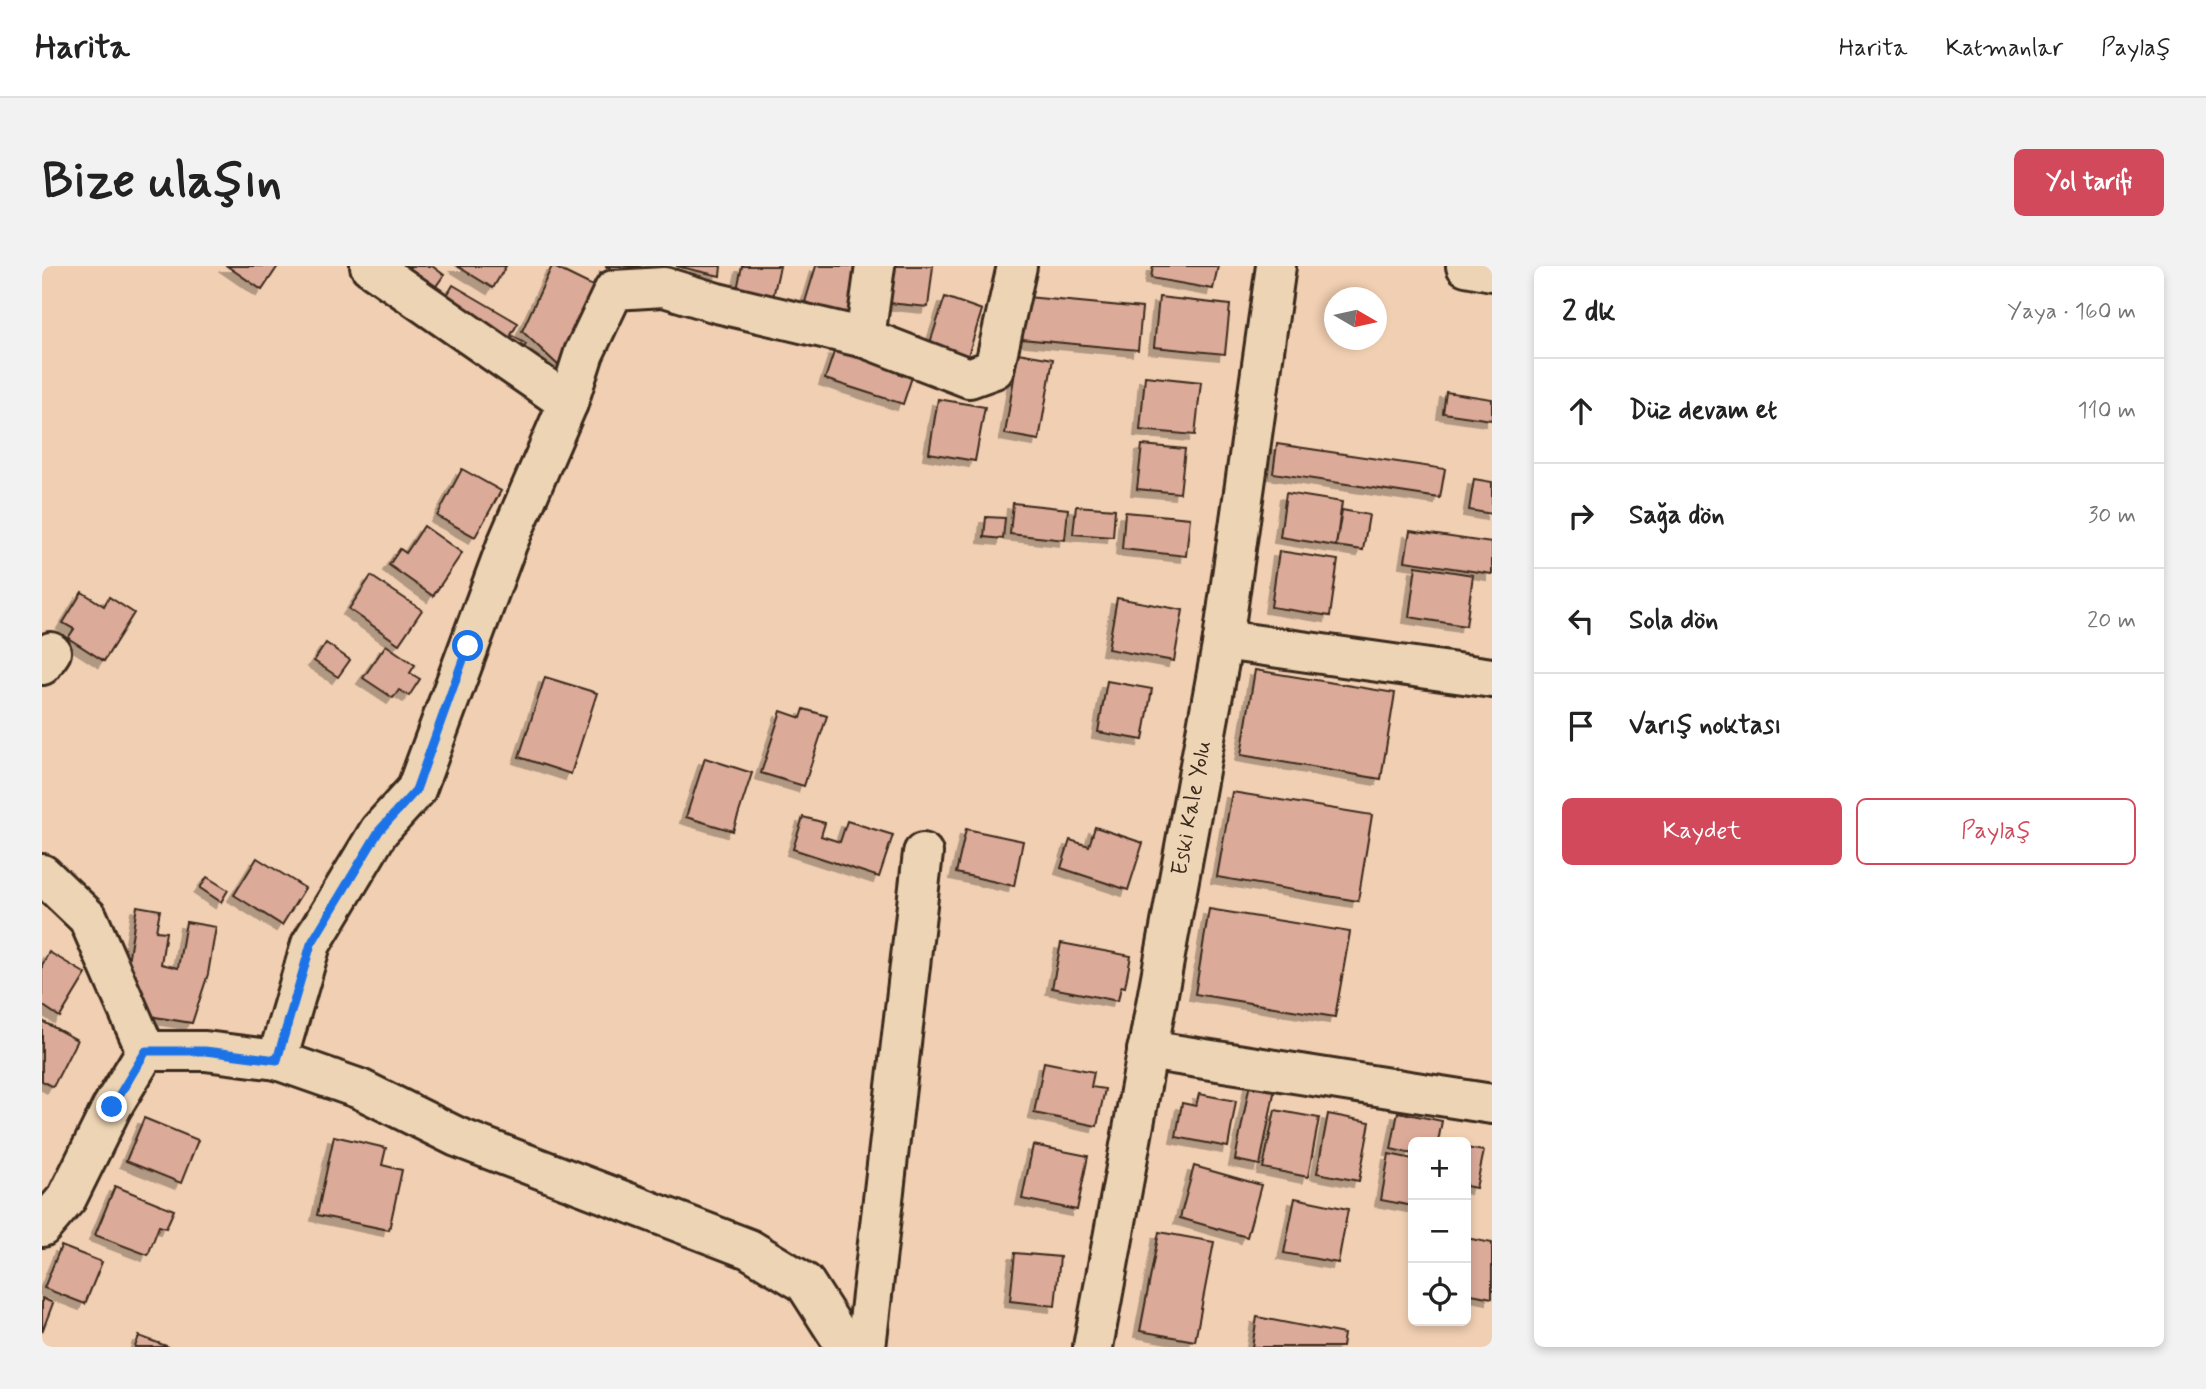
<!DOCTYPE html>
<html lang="tr">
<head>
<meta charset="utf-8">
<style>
	:root { --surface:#fff; --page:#f2f2f2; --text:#222; --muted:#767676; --line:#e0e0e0; --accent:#d1495b }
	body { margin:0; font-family:Mynerve,sans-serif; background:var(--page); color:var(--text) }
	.controls { position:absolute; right:21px; bottom:21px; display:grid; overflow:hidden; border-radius:10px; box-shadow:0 4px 10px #0003 }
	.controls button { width:63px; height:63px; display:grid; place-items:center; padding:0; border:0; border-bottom:2px solid var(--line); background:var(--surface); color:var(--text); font:35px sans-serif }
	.compass { position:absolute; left:1282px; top:21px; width:63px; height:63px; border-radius:50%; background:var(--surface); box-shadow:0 4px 10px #0003; rotate:99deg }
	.stop { position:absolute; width:21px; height:21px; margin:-16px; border:5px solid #1a73e8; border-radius:50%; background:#fff }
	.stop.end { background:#1a73e8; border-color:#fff; box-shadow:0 2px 7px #0008 }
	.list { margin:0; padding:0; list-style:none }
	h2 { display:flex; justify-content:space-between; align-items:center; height:91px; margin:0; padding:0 28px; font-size:30px }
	h2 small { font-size:23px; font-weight:400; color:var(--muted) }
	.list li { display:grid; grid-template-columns:46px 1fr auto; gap:21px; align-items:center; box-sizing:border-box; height:105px; padding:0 28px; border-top:2px solid var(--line) }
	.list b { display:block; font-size:26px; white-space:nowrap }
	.list em { font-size:23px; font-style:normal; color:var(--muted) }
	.actions { display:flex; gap:14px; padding:21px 28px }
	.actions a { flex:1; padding:16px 0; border:2px solid var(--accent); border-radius:10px; text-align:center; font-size:24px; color:var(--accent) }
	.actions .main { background:var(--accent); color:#fff }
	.icon { flex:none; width:38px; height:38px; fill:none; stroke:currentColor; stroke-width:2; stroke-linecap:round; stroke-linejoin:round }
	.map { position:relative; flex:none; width:1450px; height:1081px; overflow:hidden; border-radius:10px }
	header { display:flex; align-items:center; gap:42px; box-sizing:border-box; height:98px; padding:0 35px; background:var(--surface); border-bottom:2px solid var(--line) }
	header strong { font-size:33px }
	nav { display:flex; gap:38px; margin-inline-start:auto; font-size:24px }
	.intro { display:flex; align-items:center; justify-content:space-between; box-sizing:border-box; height:168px; padding:0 42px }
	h1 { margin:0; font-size:49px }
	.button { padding:18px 32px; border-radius:10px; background:var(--accent); color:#fff; font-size:24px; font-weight:700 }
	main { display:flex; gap:42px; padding:0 42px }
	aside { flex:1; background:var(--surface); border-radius:10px; box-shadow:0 4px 10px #0003 }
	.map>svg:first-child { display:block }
	.building { fill:#dbaa98; stroke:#3b2a1e; stroke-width:2; filter:url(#shadow) }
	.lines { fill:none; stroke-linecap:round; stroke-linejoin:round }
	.minor-casing { stroke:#3b2a1e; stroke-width:44 }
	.minor { stroke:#edd4b4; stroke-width:38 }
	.route { stroke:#1a73e8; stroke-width:9 }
	.labels { text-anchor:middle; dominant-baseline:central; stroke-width:5; stroke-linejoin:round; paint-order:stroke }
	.street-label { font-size:23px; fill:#3b2a1e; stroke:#edd4b4 }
</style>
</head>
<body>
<header>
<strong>Harita</strong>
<nav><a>Harita</a><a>Katmanlar</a><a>Paylaş</a></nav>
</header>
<div class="intro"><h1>Bize ulaşın</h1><a class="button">Yol tarifi</a></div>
<main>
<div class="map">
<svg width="1450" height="1081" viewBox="0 0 1450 1081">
	<defs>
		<filter id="shadow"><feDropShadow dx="-6" dy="6" stdDeviation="0" flood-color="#0004"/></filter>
	</defs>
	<rect width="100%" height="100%" fill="#f1cfb2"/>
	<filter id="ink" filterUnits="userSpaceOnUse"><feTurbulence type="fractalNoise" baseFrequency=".0143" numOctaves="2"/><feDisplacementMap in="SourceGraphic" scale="14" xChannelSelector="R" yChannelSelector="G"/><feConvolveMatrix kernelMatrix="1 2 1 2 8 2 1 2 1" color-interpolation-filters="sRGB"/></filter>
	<g filter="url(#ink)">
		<!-- building -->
		<g class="building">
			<path d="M185,0H236L220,24Z"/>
			<path d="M361,0H390L402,9L392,23Z"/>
			<path d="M415,0H464L451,22Z"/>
			<path d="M510,0L557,23L520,103L480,65Z"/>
			<path d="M563,0H597L599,1L592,14Z"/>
			<path d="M634,0H679L678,10Z"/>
			<path d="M700,0H738L729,40L693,33Z"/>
			<path d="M774,0H820L810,51L763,36Z"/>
			<path d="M852,0H891L886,41L847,37Z"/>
			<path d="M1111,0H1176L1171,23L1109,12Z"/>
			<path d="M411,19L476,57L469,69L484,78L476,92L396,45Z"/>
			<path d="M903,31L940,44L925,93L887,80Z"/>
			<path d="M985,31L1100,42L1096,84L980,73Z"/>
			<path d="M1117,31L1188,39L1183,88L1112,81Z"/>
			<path d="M793,83L871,108L861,138L783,113Z"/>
			<path d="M976,87L1011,93L997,174L963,168Z"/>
			<path d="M1103,110L1159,116L1153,169L1098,164Z"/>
			<path d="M1404,126L1450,133V154L1401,147Z"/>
			<path d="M896,133L943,141L933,195L887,187Z"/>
			<path d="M1235,178L1403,203L1398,232L1231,207Z"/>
			<path d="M1100,179L1143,183L1138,227L1095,223Z"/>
			<path d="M420,203L459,225L433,271L395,250Z"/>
			<path d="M1432,213L1450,216V248L1427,244Z"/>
			<path d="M1244,227L1300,236L1294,280L1238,271Z"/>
			<path d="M971,237L1026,243L1023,274L968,268Z"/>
			<path d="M1034,240L1073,243L1071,271L1031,268Z"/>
			<path d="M1300,244L1327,249L1321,284L1294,280Z"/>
			<path d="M1083,246L1148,252L1144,290L1080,283Z"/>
			<path d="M944,251L963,252L961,273L942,271Z"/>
			<path d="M382,260L420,287L391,330L347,299L358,283L364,287Z"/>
			<path d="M1368,265L1450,277V308L1363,295Z"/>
			<path d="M1237,285L1296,294L1288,350L1229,341Z"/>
			<path d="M1374,300L1431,309L1424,360L1367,351Z"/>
			<path d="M329,310L380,344L357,378L307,343Z"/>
			<path d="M40,326L62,340L67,331L92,347L62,395L26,372L32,363L21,357Z"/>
			<path d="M1075,332L1141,344L1132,395L1066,383Z"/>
			<path d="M284,377L308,394L296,411L272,395Z"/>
			<path d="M344,379L373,399L368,407L378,413L367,430L357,424L351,432L321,412Z"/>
			<path d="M1213,404L1353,427L1339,513L1199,489Z"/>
			<path d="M503,411L555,427L529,508L477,491Z"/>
			<path d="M1065,415L1110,423L1101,474L1056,466Z"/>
			<path d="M762,443L785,450L762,520L719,507L739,445L759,452Z"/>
			<path d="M663,492L710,507L691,565L644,551Z"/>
			<path d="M1190,526L1330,549L1316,635L1175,611Z"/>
			<path d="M761,551L783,557L779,570L798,576L805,555L851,569L837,611L751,583Z"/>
			<path d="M1053,561L1101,577L1086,624L1019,602L1028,574L1047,580Z"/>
			<path d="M924,563L981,575L972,620L914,607Z"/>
			<path d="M215,592L263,622L240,659L192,629Z"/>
			<path d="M165,611L186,624L179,636L158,622Z"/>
			<path d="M95,640L118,644L114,665L124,666L119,698L136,702L144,656L174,661L166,708L150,757L101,749L85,702Z"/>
			<path d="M1167,643L1308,666L1293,751L1153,728Z"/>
			<path d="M1019,677L1089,690L1083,721L1079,720L1076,735L1010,722Z"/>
			<path d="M7,686L44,708L18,751L0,739V699Z"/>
			<path d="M0,755L35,774L11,821L0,815Z"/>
			<path d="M1002,796L1052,806L1049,821L1063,823L1055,860L992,847Z"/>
			<path d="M1208,817L1233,822L1218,899L1193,894Z"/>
			<path d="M1157,828L1194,835L1186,881L1134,871L1140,837L1154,840Z"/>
			<path d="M1233,844L1277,852L1266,911L1221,902Z"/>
			<path d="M1356,846L1400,855L1396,876H1371V888L1349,883Z"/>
			<path d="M1286,848L1328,856L1317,915L1275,907Z"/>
			<path d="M102,852L156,874L139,917L84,895Z"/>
			<path d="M292,870L344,882L340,899L360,904L347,964L275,949Z"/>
			<path d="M991,879L1046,890L1035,944L980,933Z"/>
			<path d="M1424,882L1442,885L1434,922L1424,920Z"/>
			<path d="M1347,888L1371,893V940L1339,934Z"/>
			<path d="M1152,900L1219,919L1205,971L1138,952Z"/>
			<path d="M73,920L132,944L124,962L117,960L106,989L53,969Z"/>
			<path d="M1253,932L1306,943L1296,997L1242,987Z"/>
			<path d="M1117,966L1172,976L1153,1075L1098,1065Z"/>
			<path d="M1424,972L1450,977V1032L1424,1027Z"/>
			<path d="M19,980L60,996L43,1038L2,1022Z"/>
			<path d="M973,987L1018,991L1013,1040L968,1035Z"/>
			<path d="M0,1032L11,1037L0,1066Z"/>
			<path d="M1215,1051L1302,1068L1300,1081H1210Z"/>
			<path d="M97,1070L127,1081H93Z"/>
		</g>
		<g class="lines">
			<defs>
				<g id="minor">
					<path d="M328,0L526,137"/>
					<path d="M1424,0L1450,5"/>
					<path d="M823,72L833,0"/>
					<path d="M1181,374L1450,412"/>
					<path d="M0,399L9,386"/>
					<path d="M0,608L46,652L104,785"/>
					<path d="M1105,784L1450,838"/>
					<path d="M235,794L269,678L337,565L374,524L465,278L526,137L542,87L572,24L622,21L675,37L823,72L927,112L952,103L975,0"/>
					<path d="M0,961L25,932L70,841L104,785H163L235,794L318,823L415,871L707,983L763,1017L804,1081"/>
					<path d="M824,1081L881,587"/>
					<path id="s1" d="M1051,1081L1181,374L1234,0"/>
				</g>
			</defs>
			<!-- minor casing -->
			<use href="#minor" class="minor-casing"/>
			<!-- minor -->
			<use href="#minor" class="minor"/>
		</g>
	</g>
	<g class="lines" filter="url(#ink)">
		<!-- route -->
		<path class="route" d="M70,841L104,785H163L235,794L269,678L337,565L374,524L426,380"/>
	</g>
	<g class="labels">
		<!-- street labels -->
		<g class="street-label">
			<text stroke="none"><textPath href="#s1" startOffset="548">Eski Kale Yolu</textPath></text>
		</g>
	</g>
</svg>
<div class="controls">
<button>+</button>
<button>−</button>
<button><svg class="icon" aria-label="locate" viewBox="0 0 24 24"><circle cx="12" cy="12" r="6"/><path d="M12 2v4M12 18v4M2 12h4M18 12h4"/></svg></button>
</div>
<svg class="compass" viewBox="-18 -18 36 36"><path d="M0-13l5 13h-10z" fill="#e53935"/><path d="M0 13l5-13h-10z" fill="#767676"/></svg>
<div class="stop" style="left:426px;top:380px"></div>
<div class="stop end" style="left:70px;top:841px"></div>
</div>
<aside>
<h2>2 dk<small>Yaya · 160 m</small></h2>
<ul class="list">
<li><svg class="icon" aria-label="ahead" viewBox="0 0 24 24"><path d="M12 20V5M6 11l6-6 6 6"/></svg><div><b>Düz devam et</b></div><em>110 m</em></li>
<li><svg class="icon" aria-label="right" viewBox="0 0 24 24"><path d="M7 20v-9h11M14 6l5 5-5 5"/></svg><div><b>Sağa dön</b></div><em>30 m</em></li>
<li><svg class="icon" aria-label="left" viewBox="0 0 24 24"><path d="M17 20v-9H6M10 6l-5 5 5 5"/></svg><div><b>Sola dön</b></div><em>20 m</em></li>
<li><svg class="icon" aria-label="arrive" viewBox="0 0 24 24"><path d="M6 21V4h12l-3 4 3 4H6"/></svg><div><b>Varış noktası</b></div></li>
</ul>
<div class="actions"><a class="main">Kaydet</a><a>Paylaş</a></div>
</aside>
</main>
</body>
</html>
